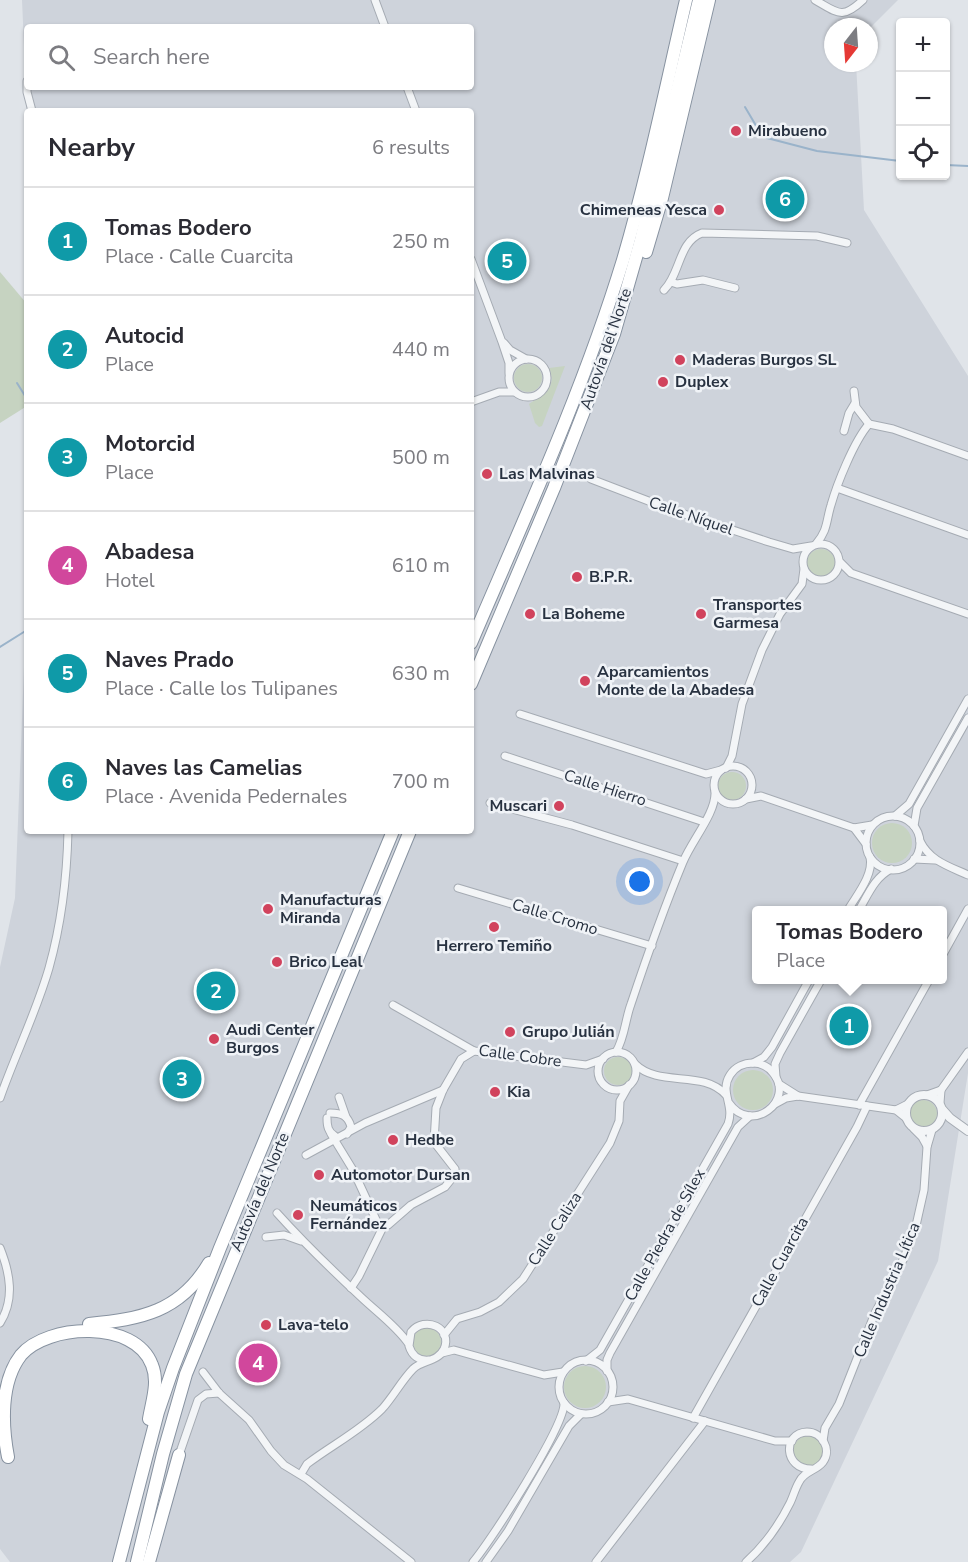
<!DOCTYPE html>
<html lang="en">
<head>
<meta charset="utf-8">
<style>
	:root { --surface:#fff; --page:#f7f7f7; --text:#2b2b33; --muted:#7c7c81; --line:#e1e1e2; --accent:#2563eb }
	body { margin:0; font-family:"Nunito Sans",sans-serif; background:var(--page); color:var(--text) }
	.controls { position:absolute; right:18px; top:18px; display:grid; overflow:hidden; border-radius:6px; box-shadow:0 2px 4px #0004 }
	.controls button { width:54px; height:54px; display:grid; place-items:center; padding:0; border:0; border-bottom:2px solid var(--line); background:var(--surface); color:var(--text); font:30px sans-serif }
	.compass { position:absolute; left:824px; top:18px; width:54px; height:54px; border-radius:50%; background:var(--surface); box-shadow:0 2px 4px #0004; rotate:197deg }
	.you { position:absolute; left:640px; top:882px; width:21px; height:21px; margin:-15px; border:4px solid #fff; border-radius:50%; background:#1a73e8; box-shadow:0 0 0 9px #1a73e833 }
	.badge { display:grid; place-items:center; width:39px; height:39px; border-radius:50%; background:var(--accent); color:#fff; font-size:20px; font-weight:700 }
	.pin { position:absolute; translate:-50% -50%; border:3px solid #fff; box-shadow:0 2px 6px #0006 }
	.popup { position:absolute; left:752px; top:906px; width:195px; height:78px; box-sizing:border-box; display:grid; place-content:center; border-radius:6px; background:var(--surface); filter:drop-shadow(0 2px 4px #0005); font-size:20px; white-space:nowrap; color:var(--muted) }
	.popup b { font-size:22px; color:var(--text) }
	.popup::after { content:''; position:absolute; left:50%; top:100%; margin-left:-12px; border:12px solid transparent; border-top-color:var(--surface) }
	.list { margin:0; padding:0; list-style:none }
	h2 { display:flex; justify-content:space-between; align-items:center; height:78px; margin:0; padding:0 24px; font-size:26px }
	h2 small { font-size:20px; font-weight:400; color:var(--muted) }
	.list li { display:grid; grid-template-columns:39px 1fr auto; gap:18px; align-items:center; box-sizing:border-box; height:108px; padding:0 24px; border-top:2px solid var(--line) }
	.list b { display:block; font-size:22px; white-space:nowrap }
	.list p { margin:0; font-size:20px; white-space:nowrap; color:var(--muted) }
	.list em { font-size:20px; font-style:normal; color:var(--muted) }
	.icon { flex:none; width:33px; height:33px; fill:none; stroke:currentColor; stroke-width:2; stroke-linecap:round; stroke-linejoin:round }
	.map { position:relative; flex:none; width:968px; height:1562px; overflow:hidden }
	.search { position:absolute; background:var(--surface); box-shadow:0 2px 4px #0004; left:24px; top:24px; width:450px; height:66px; display:flex; align-items:center; gap:15px; box-sizing:border-box; padding:0 21px; border-radius:6px; color:var(--muted); font-size:22px }
	.panel { position:absolute; background:var(--surface); box-shadow:0 2px 4px #0004; left:24px; top:108px; width:450px; height:726px; border-radius:6px }
	.map>svg:first-child { display:block }
	.built { fill:#ced3db; fill-rule:evenodd }
	.green { fill:#c6d3c1 }
	.lines { fill:none; stroke-linecap:round; stroke-linejoin:round }
	.stream { stroke:#9ab3ca; stroke-width:2 }
	.minor-casing { stroke:#a5abb3; stroke-width:9 }
	.tertiary-casing { stroke:#a5abb3; stroke-width:10 }
	.motorway-casing { stroke:#8792a0; stroke-width:14 }
	.minor { stroke:#f3f5f7; stroke-width:7 }
	.tertiary { stroke:#f3f5f7; stroke-width:8 }
	.motorway { stroke:#fff; stroke-width:12 }
	.poi-dot { fill:#d1435d; stroke:#f0f3f7; stroke-width:2 }
	.labels { text-anchor:middle; dominant-baseline:central; stroke-width:5; stroke-linejoin:round; paint-order:stroke }
	.poi-label { font-size:16px; font-weight:bold; fill:#283241; stroke:#f0f3f7; text-anchor:start }
	.street-label { font-size:16px; fill:#283241; stroke:#f0f3f7 }
</style>
</head>
<body>
<div class="map">
<svg width="968" height="1562" viewBox="0 0 968 1562">
	<rect width="100%" height="100%" fill="#e0e4e9"/>
	<!-- built -->
	<path class="built" d="M22,0H898L869,29V27H833V63H856L864,210L968,376V1073L938,1261L801,1552L790,1562H10L0,1549V967L15,898L27,591V831H471V111H27V115ZM27,27H471V87H27ZM756,910H942V980H756Z"/>
	<!-- green -->
	<g class="green">
		<path d="M0,272L27,304V406L0,423Z"/>
		<circle cx="528" cy="378" r="14"/>
		<path d="M565,366L542,426L539,427L535,423L529,404C542,395 558,389 549,368Z"/>
		<circle cx="821" cy="563" r="14"/>
		<circle cx="732" cy="786" r="14"/>
		<circle cx="892" cy="843" r="20"/>
		<circle cx="618" cy="1071" r="14"/>
		<circle cx="753" cy="1090" r="20"/>
		<circle cx="923" cy="1114" r="14"/>
		<circle cx="427" cy="1342" r="14"/>
		<circle cx="585" cy="1387" r="21"/>
		<circle cx="808" cy="1451" r="15"/>
	</g>
	<g class="lines">
		<!-- stream -->
		<g class="stream">
			<path d="M745,107L758,129L767,138L817,151L900,161"/>
			<path d="M946,165L968,166"/>
			<path d="M17,383L27,399"/>
			<path d="M0,647L27,630"/>
		</g>
		<defs>
			<g id="minor">
				<path d="M375,0L385,27"/>
				<path d="M815,0C838,13 842,20 863,0"/>
				<path d="M27,81V92L32,111"/>
				<path d="M407,87L416,111"/>
				<path d="M471,259L502,342L509,363V373"/>
				<path d="M671,282L677,284L703,280L735,288"/>
				<path d="M664,290C681,273 678,242 702,233L817,236L847,243"/>
				<path d="M504,343L510,350L526,359"/>
				<circle cx="528" cy="378" r="19"/>
				<path d="M854,391L856,407L869,424"/>
				<path d="M471,402L499,392H514"/>
				<path d="M869,424L893,429L968,456"/>
				<path d="M844,431L849,413L855,403"/>
				<path d="M591,479L672,510L769,542L793,549L811,546"/>
				<path d="M837,488L968,535"/>
				<circle cx="821" cy="562" r="18"/>
				<path d="M816,544C828,530 826,521 831,505C837,484 854,441 869,424"/>
				<path d="M840,562L851,573L968,614"/>
				<path d="M520,714L706,774L721,770"/>
				<path d="M505,756L704,822"/>
				<circle cx="733" cy="785" r="19"/>
				<path d="M726,768L732,756L742,704L762,650L780,614L802,584L804,569"/>
				<path d="M746,799L761,796L854,828L872,825"/>
				<path d="M490,803L572,825L683,861"/>
				<path d="M895,816L909,804L968,699"/>
				<circle cx="893" cy="843" r="27"/>
				<path d="M914,826L917,808L968,718"/>
				<path d="M854,828L866,844"/>
				<path d="M920,841C930,861 948,866 968,875"/>
				<path d="M914,859L935,860"/>
				<path d="M458,888L652,946"/>
				<path d="M848,910C856,896 874,875 870,857"/>
				<path d="M859,910C868,895 874,878 891,869"/>
				<path d="M942,956L968,909"/>
				<path d="M393,1005L474,1051L586,1065L603,1059"/>
				<path d="M616,1052C625,1037 625,1020 631,1004C647,956 664,908 683,862C692,840 716,813 715,792"/>
				<circle cx="617" cy="1071" r="19"/>
				<path d="M753,1063L764,1057L772,1047L809,980"/>
				<path d="M635,1064C659,1088 703,1069 726,1095"/>
				<path d="M776,1077L775,1064L780,1053L821,980"/>
				<path d="M779,1084L798,1096"/>
				<path d="M927,1095L941,1090"/>
				<path d="M339,1097L346,1117"/>
				<path d="M0,1098C15,1055 36,1013 49,968C61,925 67,876 68,831"/>
				<path d="M940,1103L941,1090L968,1052"/>
				<path d="M775,1104L786,1098L798,1096L896,1110L906,1118"/>
				<path d="M859,1105L929,980"/>
				<path d="M896,1110L908,1104"/>
				<path d="M330,1113C341,1113 348,1115 351,1127L347,1134"/>
				<path d="M327,1118C327,1126 328,1132 335,1136"/>
				<path d="M914,1129L922,1137L927,1146"/>
				<path d="M331,1134L353,1170L378,1224L383,1227"/>
				<path d="M306,1155L365,1123L443,1090"/>
				<path d="M277,1213C304,1243 333,1271 362,1298C378,1313 396,1326 408,1343"/>
				<path d="M266,1237L284,1235L301,1241"/>
				<path d="M0,1248C10,1273 15,1299 0,1323"/>
				<path d="M351,1288L359,1276L383,1227L388,1225L411,1205L445,1187L453,1177L455,1169L434,1142L436,1108L443,1090L461,1059L474,1051"/>
				<path d="M444,1335L457,1319L480,1312L499,1302L523,1279L610,1143L619,1121L620,1101L629,1085"/>
				<path d="M442,1353L454,1350L544,1375L563,1372"/>
				<circle cx="586" cy="1387" r="27"/>
				<path d="M586,1361L600,1350L728,1124C735,1105 719,1092 730,1075C735,1067 744,1063 753,1063C761,1063 769,1067 773,1073C796,1101 751,1135 729,1103"/>
				<path d="M607,1371V1360L610,1353L738,1127L750,1116"/>
				<path d="M203,1372L219,1393L249,1420L271,1451L284,1465L307,1479L411,1562"/>
				<path d="M608,1402L628,1399L775,1441H792"/>
				<path d="M693,1418L857,1127L867,1106"/>
				<path d="M823,1441L825,1428L839,1404L875,1313L903,1260L915,1230L924,1190L927,1147L932,1130"/>
				<path d="M179,1455L198,1400L206,1394L219,1393"/>
				<path d="M301,1474L307,1464C332,1445 360,1431 382,1409C393,1397 402,1380 413,1369C422,1360 438,1362 444,1349C453,1328 425,1315 411,1332L409,1346C412,1356 419,1361 429,1360"/>
				<path d="M473,1562C491,1541 565,1426 564,1403"/>
				<path d="M486,1562L508,1531L569,1426L581,1414"/>
				<path d="M596,1562L705,1421"/>
				<path d="M746,1562C764,1546 779,1525 790,1503C793,1497 795,1489 799,1482C804,1471 816,1471 823,1462C832,1449 822,1432 807,1432C782,1433 784,1469 811,1469"/>
			</g>
			<g id="tertiary">
				<circle cx="924" cy="1113" r="18"/>
				<path d="M942,1109L950,1118L968,1131"/>
			</g>
			<g id="motorway">
				<path d="M646,252L662,198L709,0"/>
				<path d="M471,643C525,517 583,391 623,260C648,175 666,86 686,0"/>
				<path d="M471,684L554,488L614,334L641,240L699,0"/>
				<path d="M89,1324C141,1319 180,1312 209,1263"/>
				<path d="M8,1457C2,1425 0,1382 21,1355C47,1324 135,1319 152,1365C159,1382 152,1401 149,1419"/>
				<path d="M119,1562L158,1412L173,1368L220,1248L393,831"/>
				<path d="M137,1562L163,1454L186,1374L410,831"/>
				<path d="M149,1562L179,1455"/>
			</g>
		</defs>
		<!-- minor casing -->
		<use href="#minor" class="minor-casing"/>
		<!-- tertiary casing -->
		<use href="#tertiary" class="tertiary-casing"/>
		<!-- motorway casing -->
		<use href="#motorway" class="motorway-casing"/>
		<!-- minor -->
		<use href="#minor" class="minor"/>
		<!-- tertiary -->
		<use href="#tertiary" class="tertiary"/>
		<!-- motorway -->
		<use href="#motorway" class="motorway"/>
	</g>
	<!-- markers -->
	<g class="poi-dot">
		<circle cx="736" cy="131" r="6"/>
		<circle cx="719" cy="210" r="6"/>
		<circle cx="680" cy="360" r="6"/>
		<circle cx="663" cy="382" r="6"/>
		<circle cx="487" cy="474" r="6"/>
		<circle cx="577" cy="577" r="6"/>
		<circle cx="530" cy="614" r="6"/>
		<circle cx="701" cy="614" r="6"/>
		<circle cx="585" cy="681" r="6"/>
		<circle cx="559" cy="806" r="6"/>
		<circle cx="268" cy="909" r="6"/>
		<circle cx="494" cy="927" r="6"/>
		<circle cx="277" cy="962" r="6"/>
		<circle cx="510" cy="1032" r="6"/>
		<circle cx="214" cy="1039" r="6"/>
		<circle cx="495" cy="1092" r="6"/>
		<circle cx="393" cy="1140" r="6"/>
		<circle cx="319" cy="1175" r="6"/>
		<circle cx="298" cy="1215" r="6"/>
		<circle cx="266" cy="1325" r="6"/>
	</g>
	<g class="labels">
		<!-- poi labels -->
		<g class="poi-label">
			<text x="748" y="131">Mirabueno</text>
			<text x="707" y="210" text-anchor="end">Chimeneas Yesca</text>
			<text x="692" y="360">Maderas Burgos SL</text>
			<text x="675" y="382">Duplex</text>
			<text x="499" y="474">Las Malvinas</text>
			<text x="589" y="577">B.P.R.</text>
			<text x="713" y="605">Transportes<tspan x="713" dy="18">Garmesa</tspan></text>
			<text x="542" y="614">La Boheme</text>
			<text x="597" y="672">Aparcamientos<tspan x="597" dy="18">Monte de la Abadesa</tspan></text>
			<text x="547" y="806" text-anchor="end">Muscari</text>
			<text x="280" y="900">Manufacturas<tspan x="280" dy="18">Miranda</tspan></text>
			<text x="494" y="946" text-anchor="middle">Herrero Temiño</text>
			<text x="289" y="962">Brico Leal</text>
			<text x="226" y="1030">Audi Center<tspan x="226" dy="18">Burgos</tspan></text>
			<text x="522" y="1032">Grupo Julián</text>
			<text x="507" y="1092">Kia</text>
			<text x="405" y="1140">Hedbe</text>
			<text x="331" y="1175">Automotor Dursan</text>
			<text x="310" y="1206">Neumáticos<tspan x="310" dy="18">Fernández</tspan></text>
			<text x="278" y="1325">Lava-telo</text>
		</g>
		<!-- street labels -->
		<g class="street-label">
			<text transform="translate(606 349) rotate(-71)">Autovía del Norte</text>
			<text transform="translate(691 516) rotate(19)">Calle Níquel</text>
			<text transform="translate(605 788) rotate(18)">Calle Hierro</text>
			<text transform="translate(555 917) rotate(17)">Calle Cromo</text>
			<text transform="translate(520 1056) rotate(8)">Calle Cobre</text>
			<text transform="translate(260 1192) rotate(-67)">Autovía del Norte</text>
			<text transform="translate(555 1229) rotate(-57)">Calle Caliza</text>
			<text transform="translate(665 1235) rotate(-61)">Calle Piedra de Sílex</text>
			<text transform="translate(780 1262) rotate(-61)">Calle Cuarcita</text>
			<text transform="translate(887 1290) rotate(-67)">Calle Industria Lítica</text>
		</g>
	</g>
</svg>
<div class="controls">
<button>+</button>
<button>−</button>
<button><svg class="icon" aria-label="locate" viewBox="0 0 24 24"><circle cx="12" cy="12" r="6"/><path d="M12 2v4M12 18v4M2 12h4M18 12h4"/></svg></button>
</div>
<svg class="compass" viewBox="-18 -18 36 36"><path d="M0-13l5 13h-10z" fill="#e53935"/><path d="M0 13l5-13h-10z" fill="#7c7c81"/></svg>
<div class="you"></div>
<div class="pin badge" style="left:849px;top:1026px;background:#0f9aa8">1</div>
<div class="popup"><b>Tomas Bodero</b>Place</div>
<div class="pin badge" style="left:216px;top:991px;background:#0f9aa8">2</div>
<div class="pin badge" style="left:182px;top:1079px;background:#0f9aa8">3</div>
<div class="pin badge" style="left:258px;top:1363px;background:#d1479c">4</div>
<div class="pin badge" style="left:507px;top:261px;background:#0f9aa8">5</div>
<div class="pin badge" style="left:785px;top:199px;background:#0f9aa8">6</div>
<div class="search"><svg class="icon" aria-label="search" viewBox="0 0 24 24"><circle cx="10" cy="10" r="6"/><path d="M15 15l6 6"/></svg>Search here</div>
<section class="panel">
<h2>Nearby<small>6 results</small></h2>
<ul class="list">
<li><span class="badge" style="background:#0f9aa8">1</span><div><b>Tomas Bodero</b><p>Place · Calle Cuarcita</p></div><em>250 m</em></li>
<li><span class="badge" style="background:#0f9aa8">2</span><div><b>Autocid</b><p>Place</p></div><em>440 m</em></li>
<li><span class="badge" style="background:#0f9aa8">3</span><div><b>Motorcid</b><p>Place</p></div><em>500 m</em></li>
<li><span class="badge" style="background:#d1479c">4</span><div><b>Abadesa</b><p>Hotel</p></div><em>610 m</em></li>
<li><span class="badge" style="background:#0f9aa8">5</span><div><b>Naves Prado</b><p>Place · Calle los Tulipanes</p></div><em>630 m</em></li>
<li><span class="badge" style="background:#0f9aa8">6</span><div><b>Naves las Camelias</b><p>Place · Avenida Pedernales</p></div><em>700 m</em></li>
</ul>
</section>
</div>
</body>
</html>
